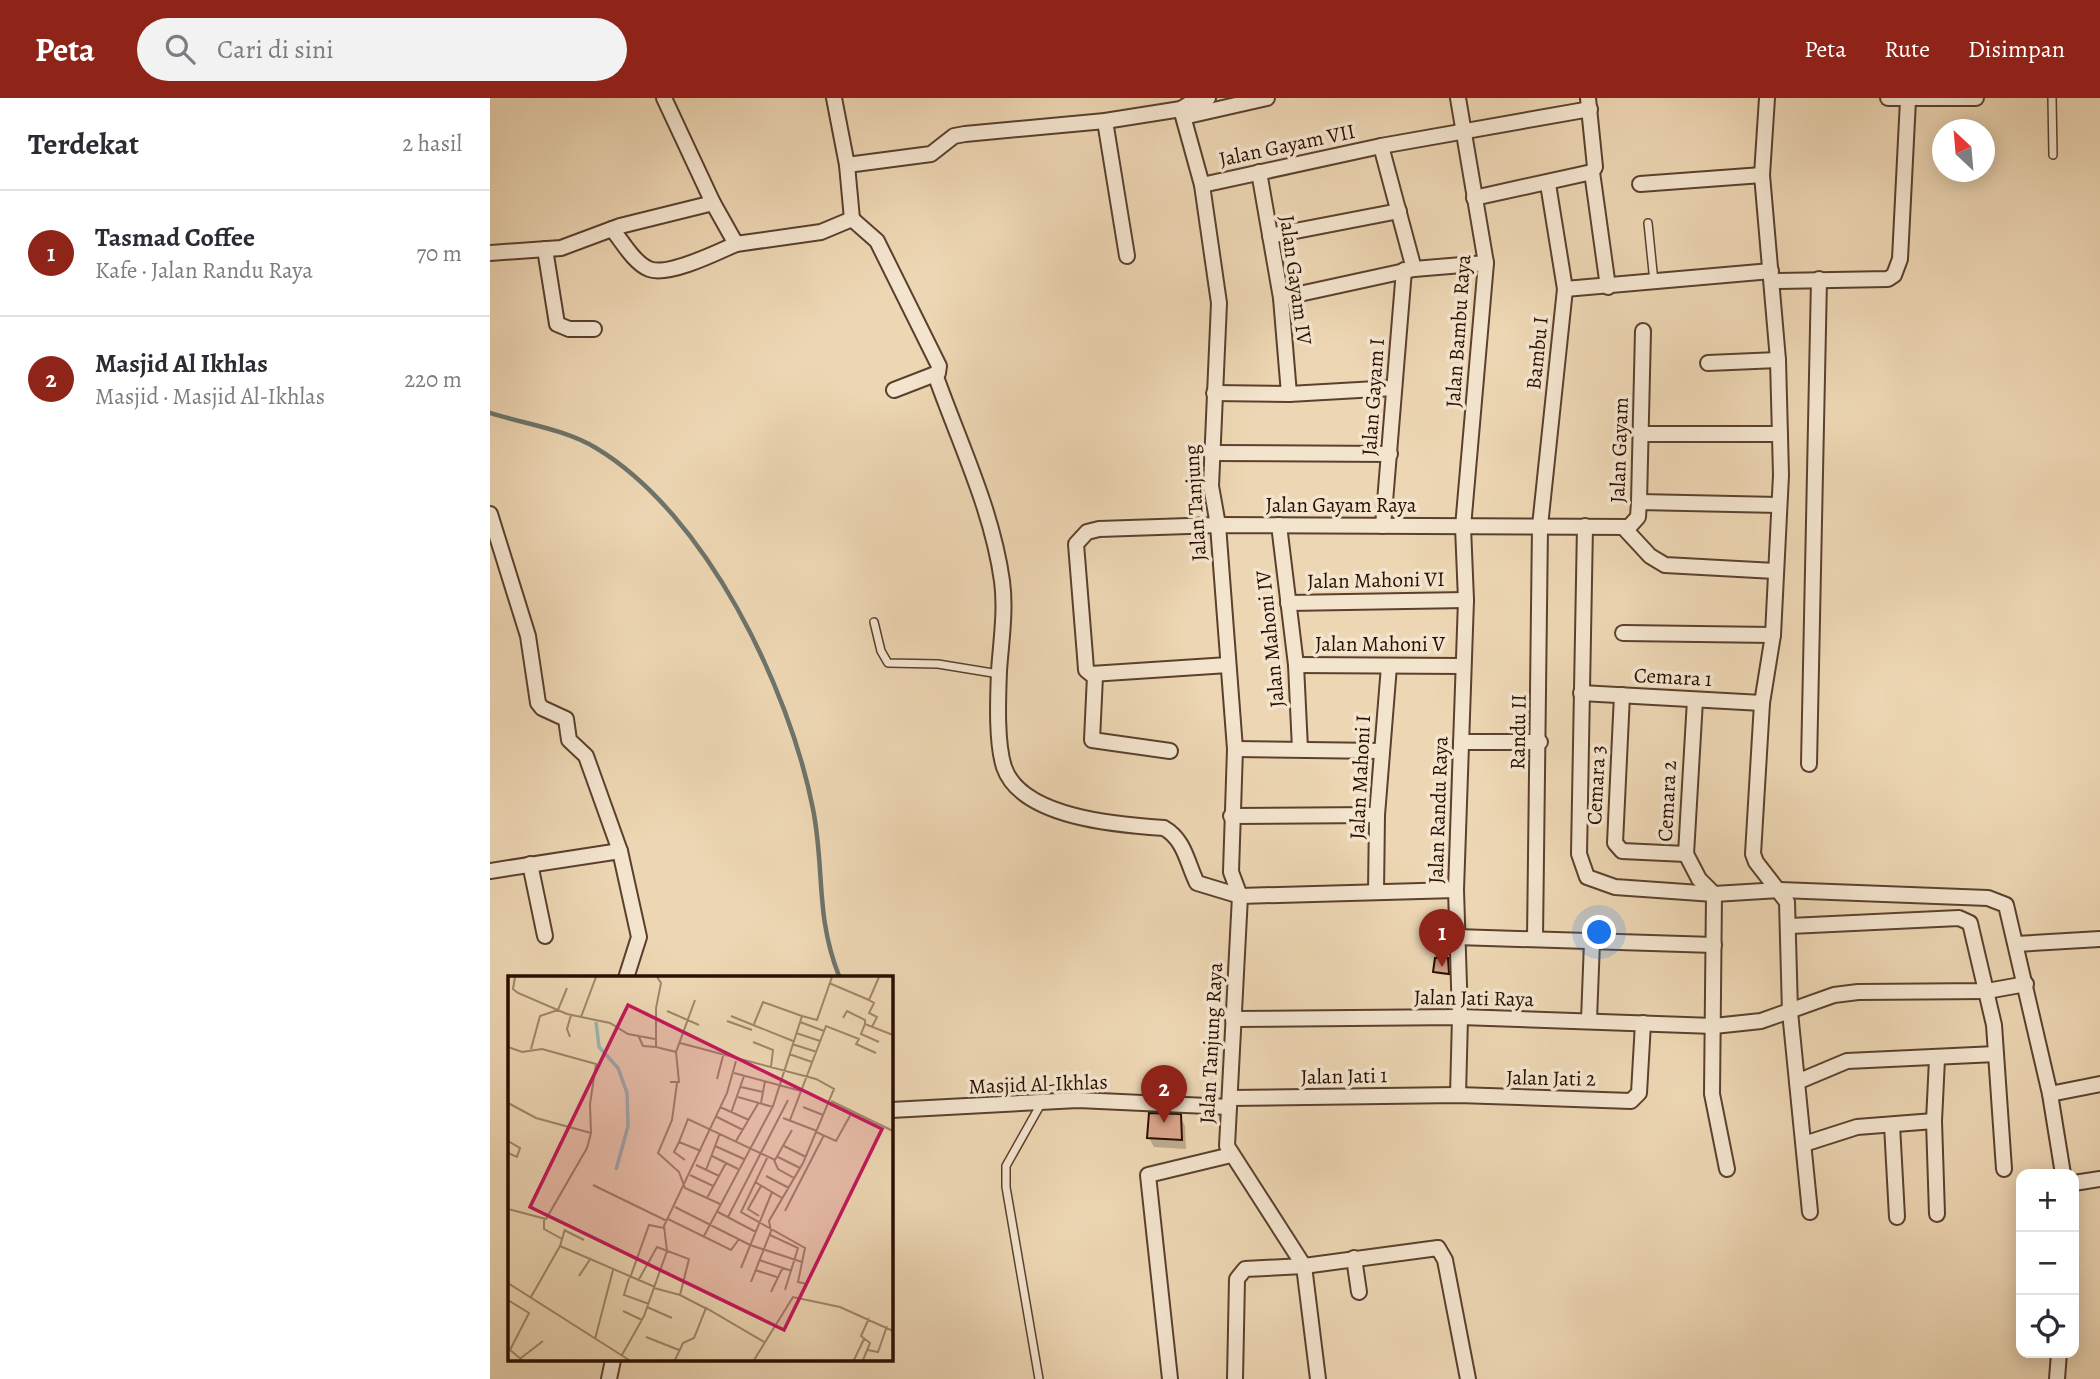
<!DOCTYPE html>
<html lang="id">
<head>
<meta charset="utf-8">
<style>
	:root { --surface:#fff; --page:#f2f2f3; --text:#2b2b33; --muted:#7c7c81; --line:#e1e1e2; --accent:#8f2418 }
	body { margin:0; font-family:Alegreya,serif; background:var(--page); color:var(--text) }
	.controls { position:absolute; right:21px; bottom:21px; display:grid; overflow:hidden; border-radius:14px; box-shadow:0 4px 18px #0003 }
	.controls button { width:63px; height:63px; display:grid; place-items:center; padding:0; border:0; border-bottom:2px solid var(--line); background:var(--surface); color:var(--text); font:35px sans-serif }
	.compass { position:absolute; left:1442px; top:21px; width:63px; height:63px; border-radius:50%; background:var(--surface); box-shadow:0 4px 18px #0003; rotate:334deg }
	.you { position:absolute; left:1110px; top:835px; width:24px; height:24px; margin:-18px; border:5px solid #fff; border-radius:50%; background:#1a73e8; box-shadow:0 0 0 10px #1a73e833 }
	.badge { display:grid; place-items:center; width:46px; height:46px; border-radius:50%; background:var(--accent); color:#fff; font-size:23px; font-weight:700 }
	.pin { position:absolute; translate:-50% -58px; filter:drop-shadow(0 2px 4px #0008) }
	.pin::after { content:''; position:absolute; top:37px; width:24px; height:21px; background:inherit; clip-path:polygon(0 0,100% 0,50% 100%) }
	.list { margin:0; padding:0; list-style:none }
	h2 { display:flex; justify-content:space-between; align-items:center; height:91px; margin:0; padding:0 28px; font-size:30px }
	h2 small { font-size:23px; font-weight:400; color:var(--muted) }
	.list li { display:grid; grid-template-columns:46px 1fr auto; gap:21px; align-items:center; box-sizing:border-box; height:126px; padding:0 28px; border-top:2px solid var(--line) }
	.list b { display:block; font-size:26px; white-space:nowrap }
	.list p { margin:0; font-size:23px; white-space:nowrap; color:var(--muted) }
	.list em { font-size:23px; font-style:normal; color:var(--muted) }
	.icon { flex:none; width:38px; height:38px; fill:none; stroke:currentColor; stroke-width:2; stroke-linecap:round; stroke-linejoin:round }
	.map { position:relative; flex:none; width:1610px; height:1281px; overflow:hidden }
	header { display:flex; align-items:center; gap:42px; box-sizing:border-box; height:98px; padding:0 35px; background:var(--accent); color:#fff }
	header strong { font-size:33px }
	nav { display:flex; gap:38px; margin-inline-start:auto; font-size:24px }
	.search { width:490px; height:63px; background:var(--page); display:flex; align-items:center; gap:18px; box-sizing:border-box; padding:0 24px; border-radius:38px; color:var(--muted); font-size:26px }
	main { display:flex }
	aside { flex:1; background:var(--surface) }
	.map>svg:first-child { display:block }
	.shadow { fill:#0003 }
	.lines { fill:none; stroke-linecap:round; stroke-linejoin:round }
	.stream { stroke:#6d746a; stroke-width:4.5 }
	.building { fill:#dca68c; stroke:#2a0e00; stroke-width:2 }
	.lane-casing { stroke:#5b402d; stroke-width:10 }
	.street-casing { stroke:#5b402d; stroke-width:18 }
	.lane { stroke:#f3e4ce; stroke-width:7 }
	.street { stroke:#f3e4ce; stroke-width:14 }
	.labels { text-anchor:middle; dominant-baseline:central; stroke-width:7; stroke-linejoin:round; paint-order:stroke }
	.street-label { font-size:21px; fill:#2a0e00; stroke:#f3e4ce }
	.inset-river { fill:none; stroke:#9ab8b1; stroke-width:3.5 }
	.inset-road { fill:none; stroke:#9f866b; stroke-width:2 }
	.view { fill:#c2185b; fill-opacity:0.15; stroke:#c2185b; stroke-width:3.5 }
	.inset-edge { fill:none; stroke:#2a0e00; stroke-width:3.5 }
</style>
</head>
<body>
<header>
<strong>Peta</strong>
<div class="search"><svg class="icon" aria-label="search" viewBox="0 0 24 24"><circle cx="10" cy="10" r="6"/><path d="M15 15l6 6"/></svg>Cari di sini</div>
<nav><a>Peta</a><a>Rute</a><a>Disimpan</a></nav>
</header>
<main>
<aside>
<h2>Terdekat<small>2 hasil</small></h2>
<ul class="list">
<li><span class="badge">1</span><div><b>Tasmad Coffee</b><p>Kafe · Jalan Randu Raya</p></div><em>70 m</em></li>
<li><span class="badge">2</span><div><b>Masjid Al Ikhlas</b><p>Masjid · Masjid Al-Ikhlas</p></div><em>220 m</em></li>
</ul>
</aside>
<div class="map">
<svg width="1610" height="1281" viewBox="0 0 1610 1281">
	<rect width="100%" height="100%" fill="#edd6b3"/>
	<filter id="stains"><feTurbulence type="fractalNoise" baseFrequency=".00286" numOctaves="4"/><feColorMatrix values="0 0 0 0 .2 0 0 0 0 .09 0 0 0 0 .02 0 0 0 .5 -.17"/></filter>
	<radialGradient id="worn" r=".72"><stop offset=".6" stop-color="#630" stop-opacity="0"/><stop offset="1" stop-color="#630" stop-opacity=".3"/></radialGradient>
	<!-- shadow -->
	<g class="shadow">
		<path d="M957,861L959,877L946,876L945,874Z"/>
		<path d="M690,1018L695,1028L696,1051L664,1049L659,1040Z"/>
	</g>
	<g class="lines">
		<!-- stream -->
		<path class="stream" d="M0,315C35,326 74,331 106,350C216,416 299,589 323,711C335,772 325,817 349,878"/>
	</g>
	<!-- building -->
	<g class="building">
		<path d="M945,860H958L959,876L943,874Z"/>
		<path d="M659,1015L691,1016L692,1042L657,1040Z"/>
	</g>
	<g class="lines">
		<defs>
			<g id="lane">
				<path d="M1562,0L1563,57"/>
				<path d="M1158,125L1164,184"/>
				<path d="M384,524L391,553L398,565L448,566L509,576"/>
				<path d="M549,1281L516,1089V1068L552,1004"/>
			</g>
			<g id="street">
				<path d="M174,0L223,105L246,146L331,134L362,121L357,67L344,0"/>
				<path d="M1098,0L1105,69L1102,74L1118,189"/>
				<path d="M1277,0L1272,77L1288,262L1291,377L1283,537L1272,605L1263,756L1266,764L1297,804L1300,914L1320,1114"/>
				<path d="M1398,0H1486"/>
				<path d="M691,11L712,87L729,205L721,388L728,427L745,651L741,774L750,798"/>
				<path d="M691,11L702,17L777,0"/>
				<path d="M615,23L637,158"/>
				<path d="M891,48L924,171"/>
				<path d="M357,67L441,56L464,38L475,36L615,23L691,11L702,4L718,0"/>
				<path d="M769,74L791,200L799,296"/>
				<path d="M1150,86L1272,77"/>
				<path d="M712,87L891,48L1100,11"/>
				<path d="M984,100L1102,74"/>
				<path d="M362,121L387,143L449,268L448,275L404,292"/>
				<path d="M122,131C132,143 144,165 159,171C178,179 228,154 246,146"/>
				<path d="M780,138L909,113"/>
				<path d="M55,151L67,226L79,231H104"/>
				<path d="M0,155L71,150L130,128L223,105"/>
				<path d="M1283,183L1398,181L1404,177L1410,161L1418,2"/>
				<path d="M1075,191L1281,173"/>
				<path d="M791,200L924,171L996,165"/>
				<path d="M1218,265L1288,262"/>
				<path d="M445,276C469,344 502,411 512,483C516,512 511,544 509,573C508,600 506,644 514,669C531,720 629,727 674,730C695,742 697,765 707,785L750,798L966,792"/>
				<path d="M724,295L799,296L904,290"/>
				<path d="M1152,336H1290"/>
				<path d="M721,355L900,356"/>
				<path d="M1149,404L1289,407"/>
				<path d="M0,416L38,538L48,605L52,610L76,621L79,642L96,658L130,753"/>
				<path d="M789,427L806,567L810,651"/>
				<path d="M893,428L914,172"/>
				<path d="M1095,428L1089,756L1097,779L1125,789L1224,796L1290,792L1498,800L1516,807L1560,996L1610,986"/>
				<path d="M1135,431L1160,458L1175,467L1285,473"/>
				<path d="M798,505L976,502"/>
				<path d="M1133,535L1283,537"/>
				<path d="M738,567L601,576L596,572L595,558L586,446L597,434L609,431L728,427L1139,429L1148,419L1149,404L1153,233"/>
				<path d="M806,567L973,568"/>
				<path d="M605,578L602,642L680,653"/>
				<path d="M1091,595L1272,605"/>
				<path d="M1132,597L1125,745L1132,753L1196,756"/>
				<path d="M1205,602L1196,756L1209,781L1224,796L1222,996L1237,1071"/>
				<path d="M971,644H1050"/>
				<path d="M745,651L891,653"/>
				<path d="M1319,666L1329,181"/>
				<path d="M741,718L887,717"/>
				<path d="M40,766L55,838"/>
				<path d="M0,773L130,753L149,839L136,880"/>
				<path d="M886,794L887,717L899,568"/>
				<path d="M750,798L737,1048L814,1168L828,1281"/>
				<path d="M1300,828L1469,820L1480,825L1504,927L1514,1071"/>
				<path d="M966,839L1224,847"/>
				<path d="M1045,841L1050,428L1075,191L1058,86"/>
				<path d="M1526,846L1610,841"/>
				<path d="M743,921L970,919L1224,928L1271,923L1344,897L1368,894L1497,893L1536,886"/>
				<path d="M1099,922L1102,844"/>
				<path d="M1307,984L1357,963L1506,956"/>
				<path d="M1560,996L1573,1076"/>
				<path d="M968,997L970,919L966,792L976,502L973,429L996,165L968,0"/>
				<path d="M740,1000L968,997L1141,1003L1149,995L1153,925"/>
				<path d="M401,1012L588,1002L739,1009"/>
				<path d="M1402,1027L1407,1119"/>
				<path d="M1314,1046L1367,1029L1444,1023"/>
				<path d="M1584,1085L1610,1081"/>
				<path d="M1447,1116L1444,1023L1447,961"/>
				<path d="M864,1160L869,1194"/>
				<path d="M119,1281L123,1262"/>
				<path d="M680,1281L658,1077L741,1057"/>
				<path d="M745,1281L747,1181L755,1171L814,1168L948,1150L955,1162L978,1281"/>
				<path d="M1567,1281L1569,1255"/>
			</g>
		</defs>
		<!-- lane casing -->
		<use href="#lane" class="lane-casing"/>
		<!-- street casing -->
		<use href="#street" class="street-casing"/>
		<!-- lane -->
		<use href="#lane" class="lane"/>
		<!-- street -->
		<use href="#street" class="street"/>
	</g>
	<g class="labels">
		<!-- street labels -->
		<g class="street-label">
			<text transform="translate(797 47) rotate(-12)">Jalan Gayam VII</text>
			<text transform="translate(806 182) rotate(82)">Jalan Gayam IV</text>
			<text transform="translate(968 233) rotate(-86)">Jalan Bambu Raya</text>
			<text transform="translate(1047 255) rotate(-84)">Bambu I</text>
			<text transform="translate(883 299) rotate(-86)">Jalan Gayam I</text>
			<text transform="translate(1129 352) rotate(-88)">Jalan Gayam</text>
			<text transform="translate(705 405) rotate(-94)">Jalan Tanjung</text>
			<text x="851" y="407">Jalan Gayam Raya</text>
			<text transform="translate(886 482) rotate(-1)">Jalan Mahoni VI</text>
			<text transform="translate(780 541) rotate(-96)">Jalan Mahoni IV</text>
			<text x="890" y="546">Jalan Mahoni V</text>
			<text transform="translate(1183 579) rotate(3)">Cemara 1</text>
			<text transform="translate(1028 634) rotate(-89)">Randu II</text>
			<text transform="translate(870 679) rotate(-87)">Jalan Mahoni I</text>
			<text transform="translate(1106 687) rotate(-87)">Cemara 3</text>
			<text transform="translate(1177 703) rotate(-87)">Cemara 2</text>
			<text transform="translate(948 712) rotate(-88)">Jalan Randu Raya</text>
			<text transform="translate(984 900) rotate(1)">Jalan Jati Raya</text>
			<text transform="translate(721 945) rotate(-87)">Jalan Tanjung Raya</text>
			<text transform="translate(854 978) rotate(-1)">Jalan Jati 1</text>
			<text transform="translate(1061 980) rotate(1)">Jalan Jati 2</text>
			<text transform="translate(548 986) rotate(-2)">Masjid Al-Ikhlas</text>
		</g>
	</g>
	<!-- overview -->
	<g transform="translate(18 878)">
		<rect width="385" height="385" fill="#edd6b3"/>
		<path class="inset-river" d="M88,46L91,71L110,92L119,117L120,150L108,194"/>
		<path class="inset-road" d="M7,1L5,13L10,17L59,38L102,47L120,58L147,63M149,1L153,7L148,32V71L168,76L187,24M321,7L361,24M159,35L191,49M223,40L285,65M73,41L88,1M335,42L339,35L357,44V48M219,45L244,54M292,46L316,55M246,48L255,26L294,40M364,51L369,41L361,37L366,27L361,24L371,1M288,57L312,65M130,59L135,70L148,71M62,61L59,53L63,39M245,66L265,74L263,91M371,66L353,58L357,48L385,59M172,67L308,103L326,113L295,187L261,245L263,255L243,306M284,68L309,76M0,71L14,76L34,73L88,88L82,128L83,157M23,73L32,40L50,34L59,12M281,78L304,86M226,97L293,115M209,103L215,80M162,106H171L168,76M169,107L164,144L150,177L171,196L177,212L212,228M233,111L255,116M230,121L265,131M323,125L385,155M0,127L28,142L83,157L79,172L38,243L0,233M253,127L257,105M212,131L241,144M295,131L315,139M223,137L236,100M207,140L235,154M275,142L309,155M282,144L318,50L351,63L348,68L368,77M308,156L328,165L343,138M0,165L12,172L9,181L0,177M228,165L251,126M171,166L166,176L177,184M207,170L236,183M276,170L298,181M193,175L171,166L180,143L267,184L284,154M204,180L230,193M260,180L233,236L297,272L290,306L299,308M270,181L292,192M266,184L270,193L286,202M188,189L211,200M198,194L212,157M182,199L205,210M258,200L281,212M247,206L274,222M85,209L159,245M199,222L218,187M167,231L242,269L294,286M208,235L248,256M277,235L316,159M251,240L240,233L253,210M220,241L280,124M160,243L223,274L231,263M36,244V253L54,263M56,254L76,264M262,259L290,272L277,314M196,260L265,130L294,40L309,44L324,1M52,270L147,311M251,284L284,295M233,292L264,216M247,294L269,301M71,300L83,282M121,302L116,319L141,328M122,302L141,249L156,252M130,305L149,271L181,283L172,319L146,312M0,307L121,384M263,316L275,291M172,319L197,332M23,321L52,270L57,253M0,324L21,337L2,374L14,384M139,331L164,342M115,335L134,344M138,361L171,374M87,363L105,294M360,374L370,376L379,350M114,379L136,340L159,275L156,250L219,117L228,85M13,382L35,365M167,384L175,367L186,362L198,332L256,366M246,384L285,321L332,331L385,355M346,384L356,363M355,384L362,367L353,360L361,342"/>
		<path class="view" d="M120,29L374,153L276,354L22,231Z"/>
		<rect width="385" height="385" class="inset-edge"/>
	</g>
	<rect width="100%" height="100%" filter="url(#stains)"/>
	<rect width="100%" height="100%" fill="url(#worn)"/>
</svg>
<div class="controls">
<button>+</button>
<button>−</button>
<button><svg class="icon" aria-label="locate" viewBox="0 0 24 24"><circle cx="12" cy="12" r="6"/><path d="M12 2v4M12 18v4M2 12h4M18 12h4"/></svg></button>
</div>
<svg class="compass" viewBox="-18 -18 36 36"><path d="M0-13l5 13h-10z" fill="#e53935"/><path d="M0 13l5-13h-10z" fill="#7c7c81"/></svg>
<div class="you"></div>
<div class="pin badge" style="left:952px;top:869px">1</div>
<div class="pin badge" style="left:674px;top:1025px">2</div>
</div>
</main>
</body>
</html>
